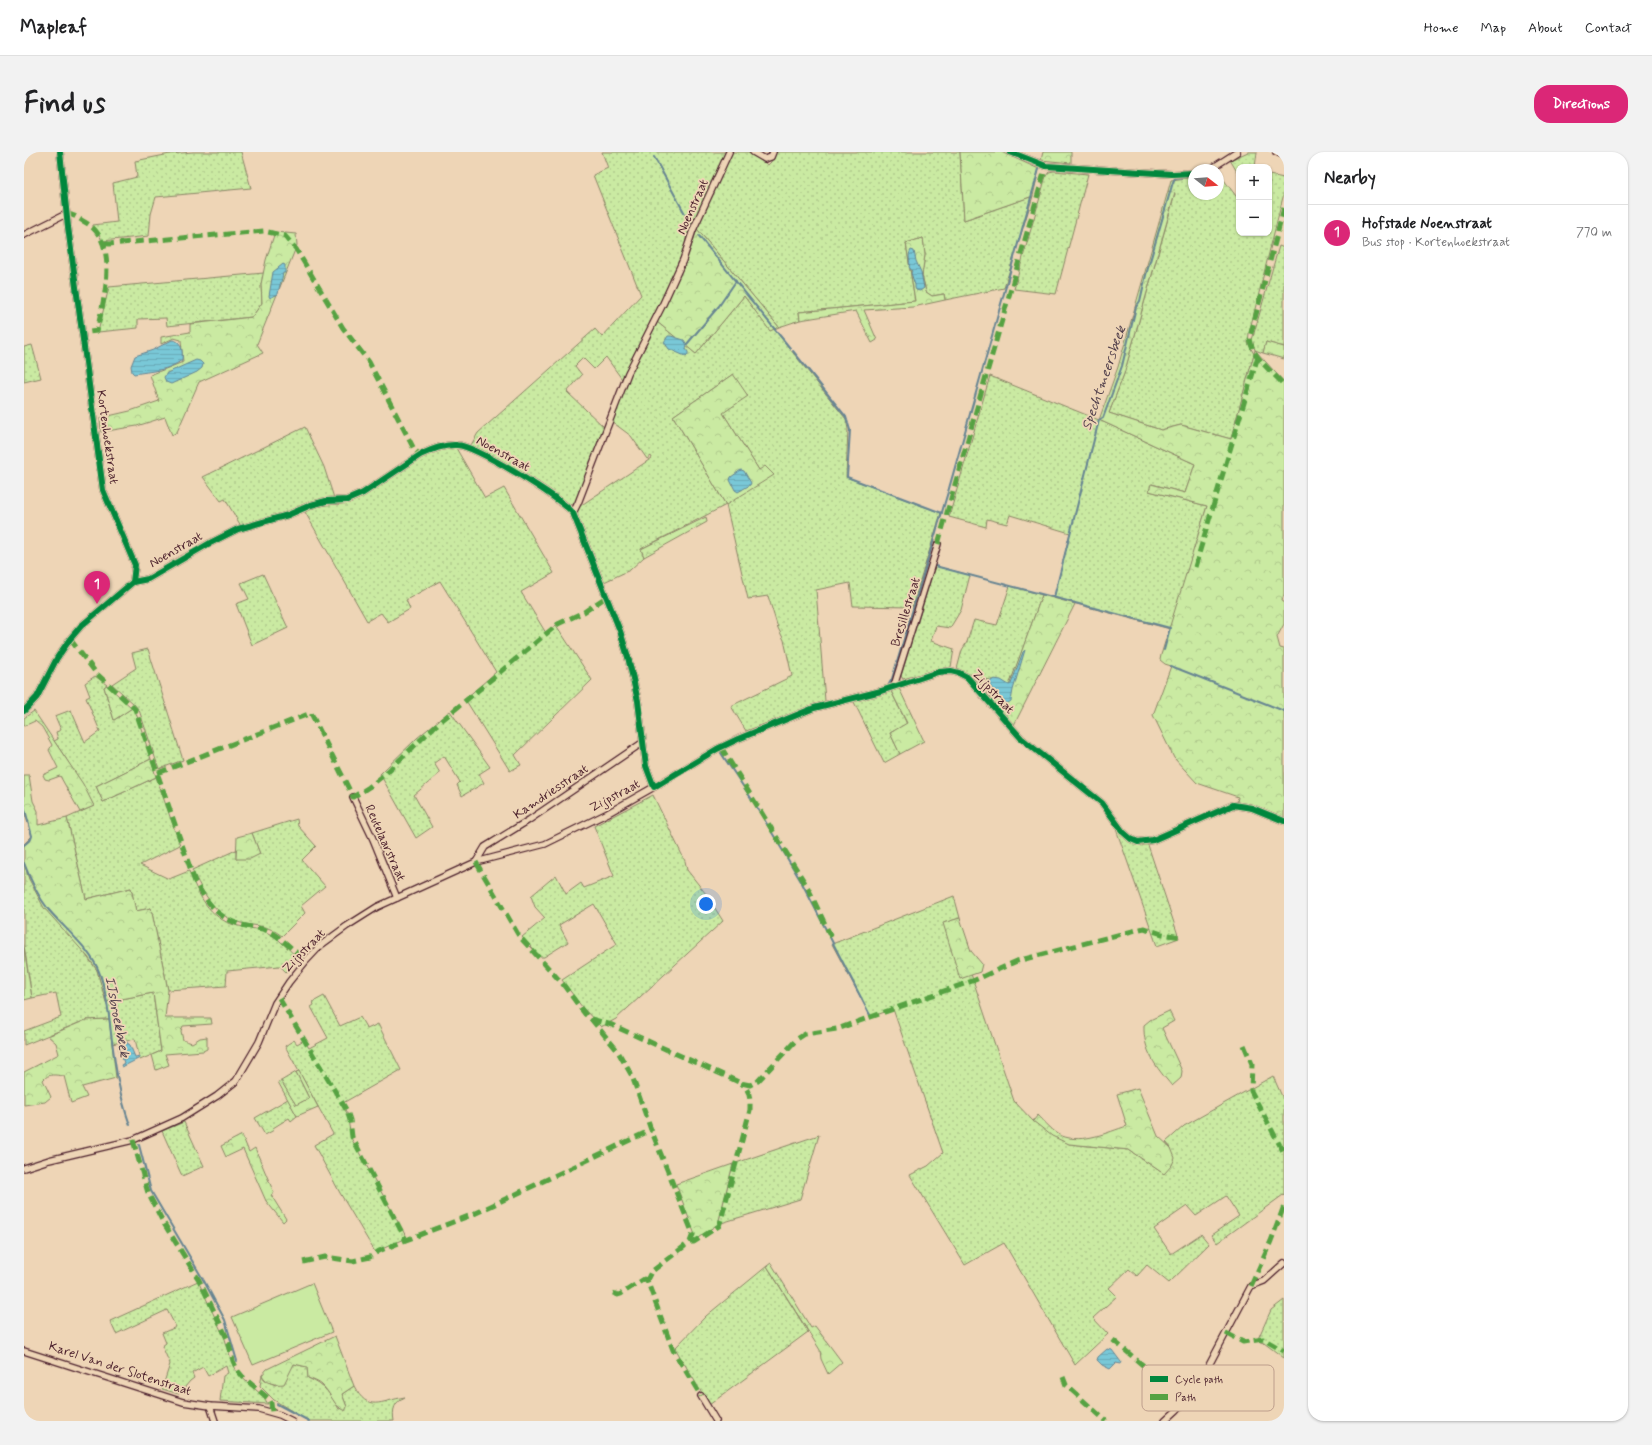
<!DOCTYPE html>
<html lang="en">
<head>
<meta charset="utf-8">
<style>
	:root { --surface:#fff; --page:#f2f2f2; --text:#202124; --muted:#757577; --line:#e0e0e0; --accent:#db2777 }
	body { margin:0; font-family:Mynerve,sans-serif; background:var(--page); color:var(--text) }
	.controls { position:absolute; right:12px; top:12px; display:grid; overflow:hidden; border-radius:8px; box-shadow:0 1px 3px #0004 }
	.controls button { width:36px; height:36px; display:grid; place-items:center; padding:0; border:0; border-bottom:1px solid var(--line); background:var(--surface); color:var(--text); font:20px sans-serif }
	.compass { position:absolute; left:1164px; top:12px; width:36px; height:36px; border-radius:50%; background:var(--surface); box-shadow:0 1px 3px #0004; rotate:107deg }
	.you { position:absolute; left:682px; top:752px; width:14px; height:14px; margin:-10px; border:3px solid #fff; border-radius:50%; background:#1a73e8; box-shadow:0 0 0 6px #1a73e833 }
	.badge { display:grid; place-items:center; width:26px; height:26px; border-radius:50%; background:var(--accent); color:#fff; font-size:13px; font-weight:700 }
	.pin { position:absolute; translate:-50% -33px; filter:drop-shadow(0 1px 2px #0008) }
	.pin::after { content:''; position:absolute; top:21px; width:14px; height:12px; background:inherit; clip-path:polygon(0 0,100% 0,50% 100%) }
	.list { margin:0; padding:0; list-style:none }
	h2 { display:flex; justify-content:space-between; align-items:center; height:52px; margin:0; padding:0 16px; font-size:17px }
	h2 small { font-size:13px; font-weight:400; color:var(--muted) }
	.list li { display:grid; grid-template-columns:26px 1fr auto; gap:12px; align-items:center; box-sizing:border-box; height:56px; padding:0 16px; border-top:1px solid var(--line) }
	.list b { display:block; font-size:15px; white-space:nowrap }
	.list p { margin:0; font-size:13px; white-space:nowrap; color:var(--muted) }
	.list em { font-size:13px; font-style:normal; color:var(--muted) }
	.map { position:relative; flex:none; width:1260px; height:1269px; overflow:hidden; border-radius:16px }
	header { display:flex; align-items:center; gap:24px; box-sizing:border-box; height:56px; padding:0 20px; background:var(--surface); border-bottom:1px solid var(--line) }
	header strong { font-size:19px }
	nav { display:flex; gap:22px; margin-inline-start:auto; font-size:14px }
	.intro { display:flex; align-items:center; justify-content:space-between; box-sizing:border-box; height:96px; padding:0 24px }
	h1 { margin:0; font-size:28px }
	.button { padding:10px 18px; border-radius:16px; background:var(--accent); color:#fff; font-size:14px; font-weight:700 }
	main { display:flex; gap:24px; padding:0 24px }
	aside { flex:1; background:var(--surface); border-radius:16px; box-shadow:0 1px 3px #0004 }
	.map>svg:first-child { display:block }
	.grass { fill:url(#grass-dots); stroke:#8a8466; fill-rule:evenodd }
	.forest { fill:url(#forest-crowns); stroke:#8a8466 }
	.garden { fill:#caeaa2; stroke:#8a8466 }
	.water { fill:url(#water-rules); stroke:#668492 }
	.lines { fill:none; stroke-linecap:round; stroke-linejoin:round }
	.stream { stroke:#668492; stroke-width:2 }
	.minor-casing { stroke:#4a1f2b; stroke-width:8 }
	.minor { stroke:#eed5b6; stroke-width:5.5 }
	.quiet { stroke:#56a243; stroke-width:5; stroke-dasharray:10 5; stroke-linecap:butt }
	.cycleway-casing { stroke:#eed5b6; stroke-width:8 }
	.cycleway { stroke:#00873e; stroke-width:6 }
	.labels { text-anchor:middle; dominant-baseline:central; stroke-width:3.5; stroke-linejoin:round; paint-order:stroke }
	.street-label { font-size:13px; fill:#4a1f2b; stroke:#eed5b6 }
	.water-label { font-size:14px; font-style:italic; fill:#53414d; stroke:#eed5b6 }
	.key { fill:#eed5b6; stroke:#bd9e8c; stroke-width:1 }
	.key-label { font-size:11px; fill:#4a1f2b }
</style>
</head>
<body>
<header>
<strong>Mapleaf</strong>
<nav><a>Home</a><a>Map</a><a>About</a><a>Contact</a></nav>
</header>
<div class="intro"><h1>Find us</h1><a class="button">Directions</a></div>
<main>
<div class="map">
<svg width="1260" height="1269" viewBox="0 0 1260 1269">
	<defs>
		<pattern id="grass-dots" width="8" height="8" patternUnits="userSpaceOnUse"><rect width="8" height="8" fill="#caeaa2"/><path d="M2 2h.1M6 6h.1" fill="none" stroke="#afc88c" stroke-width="1.8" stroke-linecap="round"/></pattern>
		<pattern id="forest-crowns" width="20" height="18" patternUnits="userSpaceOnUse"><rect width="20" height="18" fill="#caeaa2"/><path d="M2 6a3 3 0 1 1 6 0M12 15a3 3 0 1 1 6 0" fill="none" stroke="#afc88c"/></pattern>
		<pattern id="water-rules" width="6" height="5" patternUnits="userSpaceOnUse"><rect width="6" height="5" fill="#79c8d7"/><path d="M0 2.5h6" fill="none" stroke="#6aabb9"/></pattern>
	</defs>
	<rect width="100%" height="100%" fill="#eed5b6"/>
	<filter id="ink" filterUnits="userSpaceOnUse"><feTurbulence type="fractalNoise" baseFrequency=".025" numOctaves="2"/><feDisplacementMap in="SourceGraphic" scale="8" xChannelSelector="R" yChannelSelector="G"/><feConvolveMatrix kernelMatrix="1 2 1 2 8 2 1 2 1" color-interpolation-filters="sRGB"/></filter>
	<g filter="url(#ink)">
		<!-- grass -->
		<g class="grass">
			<path d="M169,0H217L227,36L132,45L127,62L125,84L78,89L75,82L69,76V73L93,70L89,31L113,25L111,9L146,2Z"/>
			<path d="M578,0H704L662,87L661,96L600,230L582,205L570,217L559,206L551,214L558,223L543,240L580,275L552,350L547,353L521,336L447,293L454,281L571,177L578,185L617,143L569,23L584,16Z"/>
			<path d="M708,0H725L744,13L747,10L751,0H936L940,68L1009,44L980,136L921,148L920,142L908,144L902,140L898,123L901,103L899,86L882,91L891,149L775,160L776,168L755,175L673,77Z"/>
			<path d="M1224,0H1233L1231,15H1215V23L1206,8Z"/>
			<path d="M1030,19L1064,22L1032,142L990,137L1022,24L1025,20Z"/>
			<path d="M1194,20L1215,48V81H1245V23L1260,26V41L1225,181L1224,191L1230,202L1207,287L1157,273L1137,278L1085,261L1100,222L1151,42L1144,39L1147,28L1170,25V42H1194Z"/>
			<path d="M1255,94L1260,96V195L1242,190L1239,201L1231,198L1228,188Z"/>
			<path d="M240,121L237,132L238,151L228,165L143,174L142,166L114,167V176L74,180L85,135Z"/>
			<path d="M720,144L746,178L750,177L822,267L824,277L822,325L917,361L888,455L829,454L826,431L792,438L801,549L722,579L707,554L768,524L760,488L754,476L744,444L724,447L702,353L617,397L620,405L606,418L580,430L553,363V356L628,306L627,304L623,307L607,284L587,269L600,233L632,169L672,202ZM709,222L699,261L735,318L702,353L649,264Z"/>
			<path d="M8,193L17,226L0,230V195Z"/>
			<path d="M966,224L1075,268L1171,312L1161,341L1128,332L1125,339L1183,354L1146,477L1030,446L1046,381L986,363L983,372L963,367L962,375L925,365Z"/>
			<path d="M281,275L300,315L310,346L290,349L257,363L217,374L201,347L197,349L179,325Z"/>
			<path d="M424,296H432L461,346L480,336L530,421L497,440L522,481L532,473L568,528L491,603L497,613L486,619L441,547L472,520L416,429L382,448L386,457L364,470L357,461L343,469L281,360C285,358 289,356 292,355C305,351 319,354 332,348C342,344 350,336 359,330C379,316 400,301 424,296Z"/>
			<path d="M911,414L946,423L937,458L926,476L912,474L907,489L930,497L927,515L907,519L879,527L877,524Z"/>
			<path d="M239,422L264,476L228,493L212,452L225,447L217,431Z"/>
			<path d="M986,434L1018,443L985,535L961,527L955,530L948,524L933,517L938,498L943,490L950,468L973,473Z"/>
			<path d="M124,497L159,608L135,617L115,558L110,552L88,532L112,516L108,501Z"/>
			<path d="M71,524L83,533L80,535L90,568L108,556L112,561L127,607L72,634L79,650L132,625L156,693L116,713L145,727L165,719C173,741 186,767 211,773C221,776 234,776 244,781C255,786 265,798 274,806L262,820L256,814L203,819L202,834L144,838L127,756L112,759L107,736L62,747L43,666L70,654L41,605L30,589L34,587L32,580L37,578L31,564L47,558L61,590L76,579L62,546L66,544L61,531Z"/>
			<path d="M867,539L883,572L866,581L876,602L860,611L829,548Z"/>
			<path d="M426,559L466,615L455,622L460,631L438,644L433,633L436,630L420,604L410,611L416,621L390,643L408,675L392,686L356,622L393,586Z"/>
			<path d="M629,643L661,709L663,718L682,742L699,769L592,867L577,875L558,855L538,828L593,792L570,752L535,773L544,790L520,805H516L498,785L521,766L511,755L507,744L532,723L542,742L557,731L560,736L590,724L570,674Z"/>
			<path d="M273,667L274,674L292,694L278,708L301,734L277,754L281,761L258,784C242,772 235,775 217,771C191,765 179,740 168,718L212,698V707L236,702L228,681Z"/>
			<path d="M1094,676C1101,688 1110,693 1124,693L1155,786L1133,794L1092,677Z"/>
			<path d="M0,710L5,727L73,818L82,850L129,841L137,899L116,908L111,887L88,892L85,867L62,868L0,893V879L37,865L32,841L8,846L0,793Z"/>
			<path d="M930,744L936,766L920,771L937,826L947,822L990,949L1009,969L1045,992L1105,998L1140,1022L1147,996L1142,990L1160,974L1249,924L1260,949V1044L1259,1043L1193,1091L1187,1083L1215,1064L1202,1044L1172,1064L1163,1054L1130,1077L1147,1102L1177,1082L1185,1092L1145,1131L1123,1113L1113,1124L1105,1117L1085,1136L1093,1144L1069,1166L1084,1182L1051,1213L980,1091L941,1113L886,1023L904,1014L919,1001L869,857L847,865L808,792Z"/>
			<path d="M300,844L316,874L336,865L343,877L354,872L377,918L317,952L323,961L327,986L383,1086L351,1100L316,1041L290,993L309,982L261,894L270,888L273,892L280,888L285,896L304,886L287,855L290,853L289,850Z"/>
			<path d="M272,920L285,946L272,954L257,929Z"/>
			<path d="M264,947L273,964L267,969L265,966L249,976L250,978L241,983L231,966Z"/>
			<path d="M160,970L180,1014L158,1024L138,979Z"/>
			<path d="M795,983L776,1047L694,1072L709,1012Z"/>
			<path d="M743,1114L784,1180L685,1253L651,1196L682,1164Z"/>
			<path d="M174,1129L201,1187L209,1214L215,1223L239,1244L244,1252L196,1249L199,1224L204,1221L202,1214L184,1224L179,1215L168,1221L170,1226L166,1229L155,1242L138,1237L146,1212L138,1194L142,1191L138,1181L152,1175L143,1158L92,1182L86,1169Z"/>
			<path d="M1260,1148V1206L1240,1191L1233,1189L1247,1158Z"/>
			<path d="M270,1212L284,1215V1226C302,1234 305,1241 315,1257L323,1255L318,1242L330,1234C344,1261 356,1249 381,1245C370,1250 368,1258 370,1269H284L250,1248L236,1234L238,1223L241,1229L252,1233Z"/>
		</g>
		<!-- forest -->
		<g class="forest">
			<path d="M936,0H977L1015,17L1009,44L940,68Z"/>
			<path d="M1019,0H1047V11L1017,8Z"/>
			<path d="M1144,39L1151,41L1100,222L1085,261L1137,278L1157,273L1207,287L1231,198L1260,230V442L1258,449L1260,450V472L1253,485L1256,496L1260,497V667L1235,656L1213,650L1214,645L1173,631L1150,606L1129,563L1147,514L1141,512L1136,508L1137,503L1183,354L1125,339L1127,332L1161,341L1171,312L1075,268L1094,215Z"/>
			<path d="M673,77L755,175L746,179L720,144L672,202L632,169C647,139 664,109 673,77Z"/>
			<path d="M251,80L272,82L273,93L233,192L239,201L175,230L153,280L148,283L141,265L113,274L77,280L76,266L106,259L135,249L126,223L159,210L157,188L150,186L137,192V185L166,180V172L228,165L238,151L237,132L242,108Z"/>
			<path d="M899,86L901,103L898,123L902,140L908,144L920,142L921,148L889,155L840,158L853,188L848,191L832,159L776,168L775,160L891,149L882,91Z"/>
			<path d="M1242,190L1260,195V207L1239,201Z"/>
			<path d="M709,222L724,244L699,261L735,318L741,314L750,323L702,353L649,264Z"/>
			<path d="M682,365L683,370L620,405L617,397Z"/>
			<path d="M1018,443L1051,452L990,573L979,562L955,530C967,525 974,529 985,534Z"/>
			<path d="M83,533L108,556L90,568L80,535Z"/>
			<path d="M875,536L900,589L876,602L866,581L883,571L867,539Z"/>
			<path d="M10,559L59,632L70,654L56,660L36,624L25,628L21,627L19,623L34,616L25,598L28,593L18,575L11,569L0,574V566Z"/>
			<path d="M127,607L132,625L79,650L72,634Z"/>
			<path d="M0,623H5L9,649L14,659V673L43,666L62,747L107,736L112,759L127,756L144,838L141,866H187L188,872L159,874L157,879L159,888L168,891L176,886L183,885V897L179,899L141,902L145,913L132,918L128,903L137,899L129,841L82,850L73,818L64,805L20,756L5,727L0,710V692L8,684L0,659Z"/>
			<path d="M228,681L236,702L226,707H212L213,685Z"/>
			<path d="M936,766L947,799L958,812L956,820L936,827L919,771Z"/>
			<path d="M1145,859L1150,869L1138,876L1158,919L1157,926L1148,934C1132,915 1119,899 1120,873L1126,868Z"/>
			<path d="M85,867L92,926L58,935L63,945L47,951L40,924C31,923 25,921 19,928L27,945L21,950L0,953V920L35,902L32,891L24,884L62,868Z"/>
			<path d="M275,919L294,955L273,964L254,930L257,929L272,953L285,946L272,920Z"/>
			<path d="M1114,936L1134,984L1147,996L1151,1006L1148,1013L1140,1022L1105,998L1045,992L1028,984L1009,969L1014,963C1021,970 1029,980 1038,984C1059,992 1084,980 1103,974L1093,942Z"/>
			<path d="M218,983L225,1000L231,996L250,1041L247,1043L262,1067L259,1070L242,1049L219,997L202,1005L197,994Z"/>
			<path d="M709,1012L694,1072L668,1090L671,1083L652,1032Z"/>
			<path d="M747,1111L787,1176L791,1174L818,1210L804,1222L797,1207L796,1198L743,1114Z"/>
			<path d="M311,1184L330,1234L318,1242L323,1255L321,1259C310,1255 307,1241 298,1233C295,1230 289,1228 284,1226L283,1215L270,1212L260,1232C251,1233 243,1232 238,1223L243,1217Z"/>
		</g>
		<!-- garden -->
		<g class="garden">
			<path d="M0,796L8,846L0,848Z"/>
			<path d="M288,1131L308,1180L229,1213L208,1165Z"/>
		</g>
		<!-- water -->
		<g class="water">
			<path d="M887,98L890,99L892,109L897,120L900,136L896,139L892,138L891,136V133L887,121L888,119L885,115C887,109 883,104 887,98Z"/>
			<path d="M259,112L261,113V121H259C258,129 255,134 254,142L246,146L245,144L249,120Z"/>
			<path d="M644,184H647L660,188L663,193L662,197L664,200V203L661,204L645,197L640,190Z"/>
			<path d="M148,188C158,188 159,200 158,208C144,219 127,219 110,222L108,220L107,214L111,204L129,198Z"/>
			<path d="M172,208L176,209L179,212L178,216L173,220L147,232L142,230L140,225L143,221Z"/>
			<path d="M717,318L720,319L727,331L726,333L714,340L711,338L706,328L707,325Z"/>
			<path d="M1001,498L989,538L987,549L984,551H979L964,531L970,527L977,528L985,533L987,532L999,500Z"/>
			<path d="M101,889L106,893L111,905L116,904V906L98,915L97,913L100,911L95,897L97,890Z"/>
			<path d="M1083,1197L1088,1198L1097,1210L1096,1212L1092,1211L1086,1217L1078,1213L1073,1208L1074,1205Z"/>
		</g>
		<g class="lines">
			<!-- stream -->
			<g class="stream">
				<path d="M630,5L666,71"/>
				<path d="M675,84L766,196"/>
				<path d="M663,192L695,154L712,129"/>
				<path d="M769,199L822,265L826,278L823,325L918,361"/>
				<path d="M911,414L1146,476L1140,498"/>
				<path d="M1030,445L1075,268L1079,266L1098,214L1112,155L1116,149L1122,123L1149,30L1151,26L1162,25"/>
				<path d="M1147,514L1235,549"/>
				<path d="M865,532L868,527L924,340L1015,17"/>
				<path d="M1235,549L1260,559"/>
				<path d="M697,601L731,652L778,731L847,865"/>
				<path d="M0,654L8,684L7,687L0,693"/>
				<path d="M0,711C6,727 14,744 24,757C40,776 62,793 73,815C82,834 85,861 87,881C91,913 95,943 106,973"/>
				<path d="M115,993L127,1039L180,1129L201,1168L213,1209"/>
				<path d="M253,1252L285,1269"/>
			</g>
			<defs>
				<g id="minor">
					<path d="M729,0L741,7L747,5L749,0"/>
					<path d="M986,0L1022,14L1148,22L1170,21"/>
					<path d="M1252,0L1260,3"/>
					<path d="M1185,18L1213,0"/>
					<path d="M0,83L42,62"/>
					<path d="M549,361L554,351L604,221L638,154L659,108L669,78L705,0"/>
					<path d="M109,430L124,427L186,391L214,377L264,363L287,353L302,349L323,348L339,341L396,303C407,298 420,292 433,293C452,294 537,346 549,361L596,479L604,505L614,549L622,614L630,635"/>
					<path d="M870,534L914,392"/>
					<path d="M0,559L13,545L33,506L46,487L57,474L109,430L111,413L79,338L44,75L36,0"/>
					<path d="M329,645L349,687L373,746"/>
					<path d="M452,710L461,695L505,668L618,591"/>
					<path d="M0,1016L25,1008L109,988L158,966L193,944L212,929L235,890L251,851L265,830L282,809L297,793L323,774L353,755L452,710L521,692L584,661L630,635L693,597L714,587L790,556L857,539L914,520L927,519L935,521L943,525L997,586L1078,651L1099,680L1107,687L1114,690L1129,688L1209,653L1228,656L1260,669"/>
					<path d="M0,1199L159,1250L186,1254L235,1257L256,1263L268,1269"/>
					<path d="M677,1244L692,1269"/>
					<path d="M186,1254L191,1269"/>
					<path d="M1141,1269L1153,1258L1175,1232L1227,1134L1240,1129L1260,1111"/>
				</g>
			</defs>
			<!-- minor casing -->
			<use href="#minor" class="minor-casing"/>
			<!-- minor -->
			<use href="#minor" class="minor"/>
			<!-- quiet -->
			<g class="quiet">
				<path d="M1260,56L1226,185C1226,204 1248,219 1260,233"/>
				<path d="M42,62C49,62 54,66 59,69C97,88 80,146 73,179L58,181"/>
				<path d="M80,91L85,92L240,79L261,84L272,97L319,176L345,210L390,297L396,303"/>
				<path d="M914,392L1022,14"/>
				<path d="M1171,415L1234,204"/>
				<path d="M46,487L72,521L111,557L171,730C186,754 194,767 222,774C230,776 240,776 246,780C258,786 271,800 282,809"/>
				<path d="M697,595L784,736L808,787"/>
				<path d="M134,621L287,561L329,645L345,635L360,623L411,574L534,472L560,460L582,445"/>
				<path d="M452,710L495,784L538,831L561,862L567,867L593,898L608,924L626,975L669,1082L666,1090L627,1120L623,1128L649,1198L677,1244"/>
				<path d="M255,846L323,959L326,968L328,985L382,1088"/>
				<path d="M567,867L588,873L717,931L726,933L734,929L773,887L781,882L813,877L951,828L993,809L1120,776L1138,782L1157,785"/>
				<path d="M1220,893L1228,912L1227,939L1260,1001"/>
				<path d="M109,988L124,1041L139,1070L175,1128L204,1188L209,1209L214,1219L219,1225L245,1247L247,1251L248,1260"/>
				<path d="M666,1090H670L695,1074L697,1068L726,958C726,947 727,939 717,931"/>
				<path d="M279,1110L301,1105L329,1109L346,1105L355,1099L382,1088L450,1062L627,978"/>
				<path d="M1227,1134L1247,1089L1260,1054"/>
				<path d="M589,1141L594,1143L597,1142L620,1127L623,1128"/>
				<path d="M1202,1181L1219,1190L1239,1187L1260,1199"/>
				<path d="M1089,1188L1140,1231L1162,1247"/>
				<path d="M1039,1225L1042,1233L1082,1269"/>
			</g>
			<defs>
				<g id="cycleway">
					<path d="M986,0L1022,14L1148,22L1170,21"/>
					<path d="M109,430L124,427L186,391L214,377L264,363L287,353L302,349L323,348L339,341L396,303C407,298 420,292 433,293C452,294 537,346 549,361L596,479L604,505L614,549L622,614L630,635L693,597L714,587L790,556L857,539L914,520L927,519L935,521L943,525L997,586L1078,651L1099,680L1107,687L1114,690L1129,688L1209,653L1228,656L1260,669"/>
					<path d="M0,559L13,545L33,506L46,487L57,474L109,430L111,413L79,338L44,75L36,0"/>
				</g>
			</defs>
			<!-- cycleway casing -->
			<use href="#cycleway" class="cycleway-casing"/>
			<!-- cycleway -->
			<use href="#cycleway" class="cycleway"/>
		</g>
	</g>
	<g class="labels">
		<!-- street labels -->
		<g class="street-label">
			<text transform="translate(669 55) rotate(-66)">Noenstraat</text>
			<text transform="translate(83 285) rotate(82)">Kortenhoekstraat</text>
			<text transform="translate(479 302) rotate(29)">Noenstraat</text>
			<text transform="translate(152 398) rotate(-30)">Noenstraat</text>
			<text transform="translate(882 460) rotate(-73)">Bresillestraat</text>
			<text transform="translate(969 540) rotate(47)">Zijpstraat</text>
			<text transform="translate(527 640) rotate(-34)">Kamdriesstraat</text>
			<text transform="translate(591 644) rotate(-28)">Zijpstraat</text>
			<text transform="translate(361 691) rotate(66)">Reutelaarstraat</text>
			<text transform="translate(280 799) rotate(-46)">Zijpstraat</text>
			<text transform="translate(96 1217) rotate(18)">Karel Van der Slotenstraat</text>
		</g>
		<!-- water labels -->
		<g class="water-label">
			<text transform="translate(1080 226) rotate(-71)">Spechtmeersbeek</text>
			<text transform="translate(93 865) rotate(79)">IJsbroekbeek</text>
		</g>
	</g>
	<!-- legend -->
	<rect x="1118" y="1213" width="132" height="46" rx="6" class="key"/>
	<rect x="1126" y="1224" width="18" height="6" fill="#00873e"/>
	<rect x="1126" y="1242" width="18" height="6" fill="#56a243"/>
	<g class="key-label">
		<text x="1151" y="1231">Cycle path</text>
		<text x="1151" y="1249">Path</text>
	</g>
</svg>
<div class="controls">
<button>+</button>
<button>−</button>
</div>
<svg class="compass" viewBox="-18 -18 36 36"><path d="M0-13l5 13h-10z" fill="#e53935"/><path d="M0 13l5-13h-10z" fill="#757577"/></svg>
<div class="you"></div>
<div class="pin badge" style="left:73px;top:452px">1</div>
</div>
<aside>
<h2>Nearby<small></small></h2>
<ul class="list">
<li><span class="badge">1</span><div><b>Hofstade Noenstraat</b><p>Bus stop · Kortenhoekstraat</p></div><em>770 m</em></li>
</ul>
</aside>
</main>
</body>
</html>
